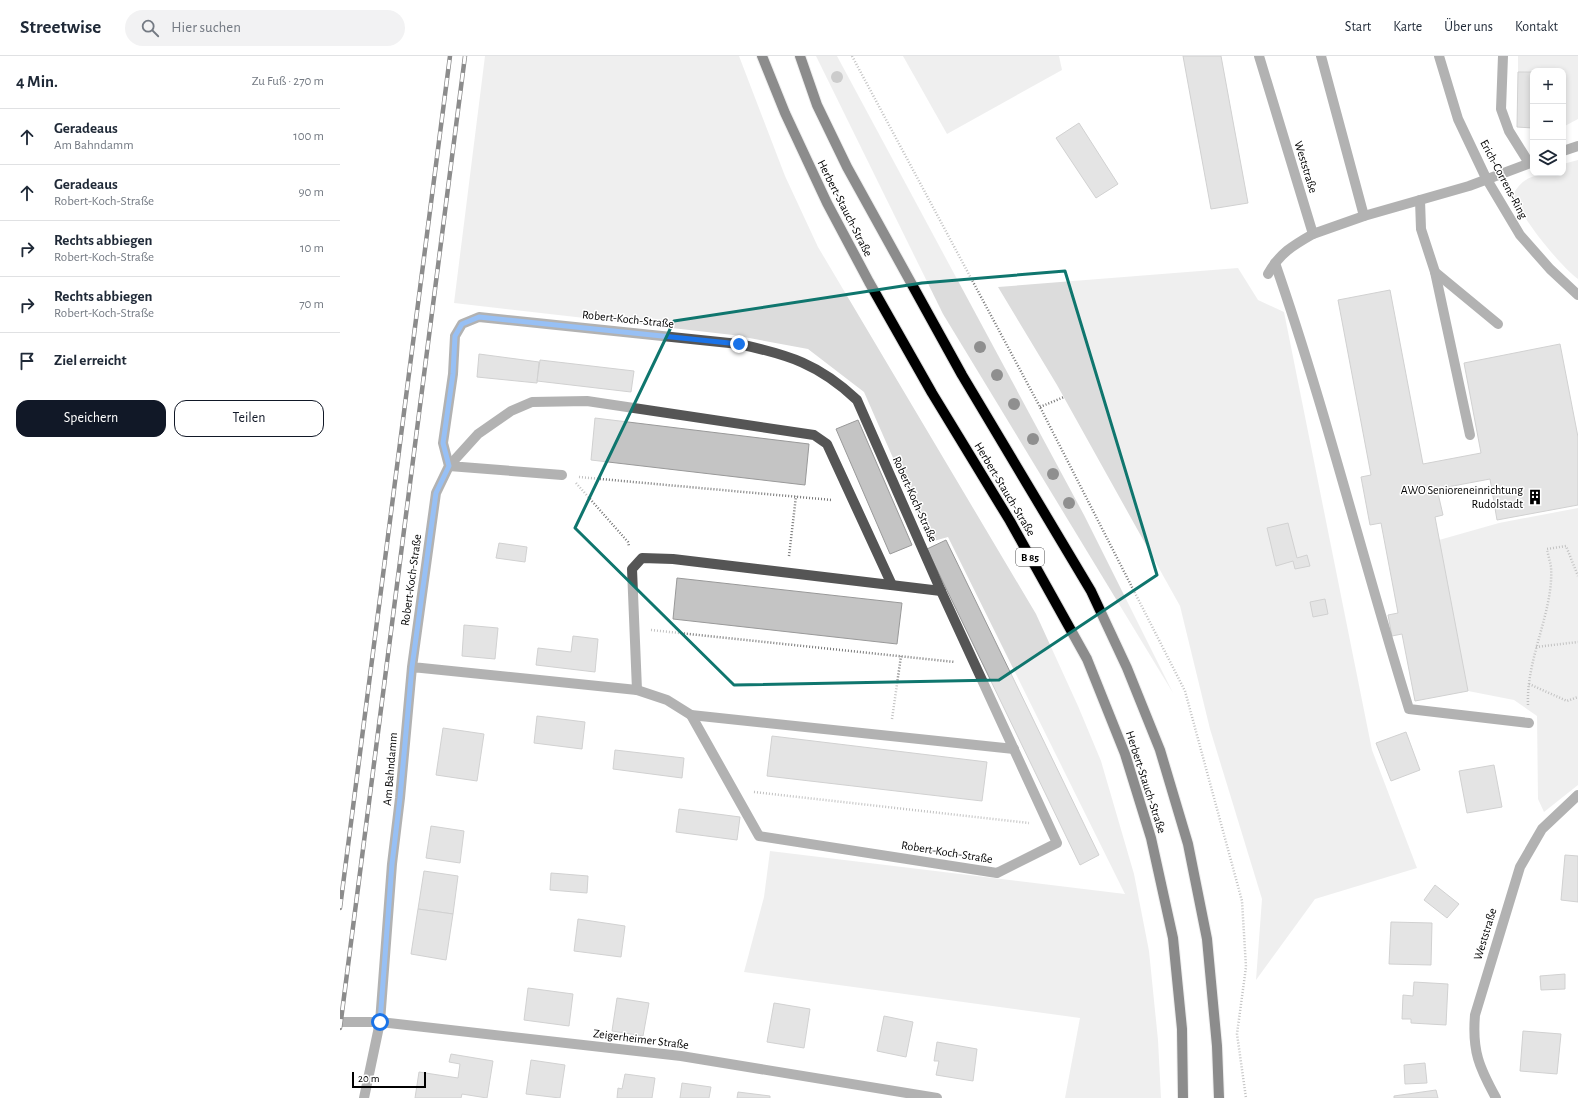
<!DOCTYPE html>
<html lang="de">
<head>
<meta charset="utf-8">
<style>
	:root { --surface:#fff; --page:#f2f2f3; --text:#1f2937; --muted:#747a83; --line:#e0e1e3; --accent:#111827 }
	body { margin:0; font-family:"Alegreya Sans",sans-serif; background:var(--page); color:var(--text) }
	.controls { position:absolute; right:12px; top:12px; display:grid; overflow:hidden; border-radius:8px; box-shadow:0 2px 6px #0003 }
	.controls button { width:36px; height:36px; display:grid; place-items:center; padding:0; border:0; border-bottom:1px solid var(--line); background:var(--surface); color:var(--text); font:20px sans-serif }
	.scale { position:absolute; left:12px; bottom:10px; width:74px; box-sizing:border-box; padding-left:4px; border:2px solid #000; border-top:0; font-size:11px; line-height:14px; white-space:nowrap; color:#000; -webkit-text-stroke:3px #fff; paint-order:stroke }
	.stop { position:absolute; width:12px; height:12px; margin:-9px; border:3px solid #1a73e8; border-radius:50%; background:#fff }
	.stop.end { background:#1a73e8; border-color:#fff; box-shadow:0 1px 4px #0008 }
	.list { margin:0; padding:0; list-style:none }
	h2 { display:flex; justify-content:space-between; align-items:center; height:52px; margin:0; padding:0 16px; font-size:17px }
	h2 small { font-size:13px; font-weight:400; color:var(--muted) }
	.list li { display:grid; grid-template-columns:26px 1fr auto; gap:12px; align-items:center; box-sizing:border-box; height:56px; padding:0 16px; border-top:1px solid var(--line) }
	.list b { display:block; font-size:15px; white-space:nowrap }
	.list p { margin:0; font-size:13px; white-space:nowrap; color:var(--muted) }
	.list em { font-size:13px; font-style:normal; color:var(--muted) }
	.actions { display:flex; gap:8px; padding:12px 16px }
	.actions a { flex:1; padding:9px 0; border:1px solid var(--accent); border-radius:12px; text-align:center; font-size:14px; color:var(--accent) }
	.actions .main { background:var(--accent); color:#fff }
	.icon { flex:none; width:22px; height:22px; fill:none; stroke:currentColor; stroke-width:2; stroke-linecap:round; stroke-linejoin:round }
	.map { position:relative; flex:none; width:1238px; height:1042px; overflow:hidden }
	header { display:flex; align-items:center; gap:24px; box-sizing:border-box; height:56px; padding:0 20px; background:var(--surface); border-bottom:1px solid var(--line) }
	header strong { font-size:19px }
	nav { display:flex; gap:22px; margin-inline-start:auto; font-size:14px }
	.search { width:280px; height:36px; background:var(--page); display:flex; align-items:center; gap:10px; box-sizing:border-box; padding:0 14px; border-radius:22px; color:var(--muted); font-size:15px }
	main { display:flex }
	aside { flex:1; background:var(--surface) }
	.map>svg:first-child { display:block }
	.green { fill:#dcdcdc }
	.building { fill:#c4c4c4; stroke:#999 }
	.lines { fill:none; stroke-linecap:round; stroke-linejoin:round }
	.major-casing { stroke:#dbdbdb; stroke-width:12 }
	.path { stroke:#777; stroke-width:2.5; stroke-dasharray:1 2; stroke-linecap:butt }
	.minor { stroke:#555; stroke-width:10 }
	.major { stroke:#000; stroke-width:10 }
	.rail-casing { stroke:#000; stroke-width:4.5 }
	.rail { stroke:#fff; stroke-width:3; stroke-dasharray:9; stroke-linecap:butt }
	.tree { fill:#8f8f8f }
	.route { stroke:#1a73e8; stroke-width:5 }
	.marked { fill:none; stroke:#0f766e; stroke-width:3; stroke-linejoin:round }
	.labels { text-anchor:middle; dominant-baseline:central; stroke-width:3; stroke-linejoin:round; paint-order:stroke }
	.shield { fill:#fff; stroke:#4c4c4c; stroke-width:1 }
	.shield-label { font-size:11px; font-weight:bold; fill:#000 }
	.street-label { font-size:12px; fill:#000; stroke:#fff }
	.poi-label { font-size:12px; fill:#000; stroke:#fff; text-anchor:end }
</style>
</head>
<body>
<header>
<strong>Streetwise</strong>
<div class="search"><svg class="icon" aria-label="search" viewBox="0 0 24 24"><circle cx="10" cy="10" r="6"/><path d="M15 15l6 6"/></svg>Hier suchen</div>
<nav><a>Start</a><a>Karte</a><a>Über uns</a><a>Kontakt</a></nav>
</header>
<main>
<aside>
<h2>4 Min.<small>Zu Fuß · 270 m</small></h2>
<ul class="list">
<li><svg class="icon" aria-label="ahead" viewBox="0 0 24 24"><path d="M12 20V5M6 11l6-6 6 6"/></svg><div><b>Geradeaus</b><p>Am Bahndamm</p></div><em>100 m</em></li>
<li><svg class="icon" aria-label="ahead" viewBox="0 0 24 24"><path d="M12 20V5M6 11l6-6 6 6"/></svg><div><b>Geradeaus</b><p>Robert-Koch-Straße</p></div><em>90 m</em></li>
<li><svg class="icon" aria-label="right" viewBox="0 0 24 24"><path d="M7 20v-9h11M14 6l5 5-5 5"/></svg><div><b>Rechts abbiegen</b><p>Robert-Koch-Straße</p></div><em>10 m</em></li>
<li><svg class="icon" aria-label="right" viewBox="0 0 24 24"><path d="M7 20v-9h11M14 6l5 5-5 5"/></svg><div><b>Rechts abbiegen</b><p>Robert-Koch-Straße</p></div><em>70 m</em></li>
<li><svg class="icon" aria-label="arrive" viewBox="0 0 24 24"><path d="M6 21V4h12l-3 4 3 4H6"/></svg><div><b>Ziel erreicht</b></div></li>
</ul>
<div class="actions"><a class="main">Speichern</a><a>Teilen</a></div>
</aside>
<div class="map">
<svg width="1238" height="1042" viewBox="0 0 1238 1042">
	<rect width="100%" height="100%" fill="#fff"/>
	<!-- green -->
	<g class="green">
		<path d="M145,0H399L445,120L478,191L696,558L738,650L761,705L794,818L809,895L818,984L821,1042H725L740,962L404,916L424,841L430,795L785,838L608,481L590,486L524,336L468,293L393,279L114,247Z"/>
		<path d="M476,0H497L744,459L833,637L603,258Z"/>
		<path d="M563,0H719L722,14L607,78Z"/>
		<path d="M1178,0H1238V63L1223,71V15L1178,16Z"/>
		<path d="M1238,104V223C1219,209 1181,161 1173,139C1183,118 1202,117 1223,117V108Z"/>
		<path d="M898,212L918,244L944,256L1032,694L1077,812L975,843L916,924L922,843L870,673L840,550L717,329L658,231Z"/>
		<path d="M1238,452V729L1204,756L1198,743L1197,660L1174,644L1128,635L1099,484L1159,467Z"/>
	</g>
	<!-- building -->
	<g class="building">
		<path d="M843,0H881L908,147L871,153Z"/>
		<path d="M1178,16H1193V72L1177,71Z"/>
		<path d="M739,67L778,128L756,142L716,82Z"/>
		<path d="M1050,234L1083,408L1141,397L1124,307L1220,288L1238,381V449L1157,464L1150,423L1097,433L1103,459L1095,461L1128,635L1075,645L1062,578L1052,580L1048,559L1058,557L1041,467L1030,469L1021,421L1031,419L998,244Z"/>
		<path d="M139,298L199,306L197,327L137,321Z"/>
		<path d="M200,304L294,315L291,336L197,325Z"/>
		<path d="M255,362L469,388L465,429L251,404Z"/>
		<path d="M518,364L572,489L550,498L496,373Z"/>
		<path d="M948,467L957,502L967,499L970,510L955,513L953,505L936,510L927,472Z"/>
		<path d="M606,484L759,799L740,809L587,493Z"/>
		<path d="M159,487L187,491L185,506L156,502Z"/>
		<path d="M337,522L562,547L557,588L333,563Z"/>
		<path d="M985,543L988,558L973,561L970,546Z"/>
		<path d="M124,569L158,572L155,603L122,600Z"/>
		<path d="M233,580L258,583L255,616L196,609L198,592L231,596Z"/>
		<path d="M197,660L245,666L242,693L194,687Z"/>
		<path d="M103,672L144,678L137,725L96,719Z"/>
		<path d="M1066,676L1080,714L1051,725L1036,687Z"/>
		<path d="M432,680L647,706L642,745L427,720Z"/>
		<path d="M275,694L344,702L342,722L273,713Z"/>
		<path d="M1154,709L1162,751L1127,757L1119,715Z"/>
		<path d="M339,753L400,761L397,784L336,776Z"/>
		<path d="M91,770L124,775L120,807L86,802Z"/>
		<path d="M1225,799L1238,800V846L1221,844Z"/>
		<path d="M84,815L118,820L113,858L78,853Z"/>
		<path d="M211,817L248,820L247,837L210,834Z"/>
		<path d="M1095,829L1119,848L1107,862L1084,844Z"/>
		<path d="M78,853L113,858L106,904L71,898Z"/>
		<path d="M238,863L285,870L281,901L234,895Z"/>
		<path d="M1051,866L1092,867L1091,909L1049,908Z"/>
		<path d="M1225,918V933L1201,934L1200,920Z"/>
		<path d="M1074,926L1108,928L1106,969L1071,967V963H1062L1063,939L1073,940Z"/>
		<path d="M188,932L233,938L229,970L184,964Z"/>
		<path d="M277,942L309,947L303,980L272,975Z"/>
		<path d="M434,947L470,953L464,992L427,986Z"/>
		<path d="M544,960L573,966L566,1001L537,995Z"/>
		<path d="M1183,975L1221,978L1217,1018L1180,1015Z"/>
		<path d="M597,986L637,993L633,1025L596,1019L599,1005H594Z"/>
		<path d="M111,998L153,1005L147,1042L122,1038L121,1042H75L79,1016L118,1022L120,1008L109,1006Z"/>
		<path d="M191,1004L225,1009L220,1042L186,1038Z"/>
		<path d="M1085,1007L1087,1027L1065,1028L1064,1009Z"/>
		<path d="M285,1018L315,1022L312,1042H277L278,1032L282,1033Z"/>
		<path d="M342,1027L371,1031L369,1042H340Z"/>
		<path d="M1096,1034L1098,1042H1054V1040Z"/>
		<path d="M398,1036L430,1040V1042H397Z"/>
	</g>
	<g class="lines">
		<defs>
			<g id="major">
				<path d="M422,0L445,57L487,147L529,226L592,337L670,465L747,603L785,698L811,782L833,882L842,973L843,1042"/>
				<path d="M460,0L477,49L507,111L622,319L751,535L787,612L820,694L848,788L867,883L877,990L879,1042"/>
			</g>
		</defs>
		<!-- major casing -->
		<use href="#major" class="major-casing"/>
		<!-- path -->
		<g class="path">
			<path d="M512,0L700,351L845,635L902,845L906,911L897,978L906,1042"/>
			<path d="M700,351L724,341"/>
			<path d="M239,421L492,444"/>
			<path d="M236,427L288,486L289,490"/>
			<path d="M449,500L456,440"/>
			<path d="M311,574L615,606"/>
			<path d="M1196,591L1238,586"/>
			<path d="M1189,628L1227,645L1238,641"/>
			<path d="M1188,649C1186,602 1214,555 1211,511C1210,505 1208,499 1207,493L1226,490L1238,520"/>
			<path d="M552,663L561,600"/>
			<path d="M414,736L689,767"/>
		</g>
		<!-- minor -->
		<g class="minor">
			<path d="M919,0L973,178L1024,160L1129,130L1193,106"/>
			<path d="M981,0L1024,160"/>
			<path d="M1099,0L1118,63L1146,122L1180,179L1210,213L1238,239"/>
			<path d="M1163,0L1161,53L1169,75L1189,107"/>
			<path d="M1223,95L1238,90"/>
			<path d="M1080,144L1081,173L1095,216L1158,268"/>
			<path d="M935,207C986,354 1023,505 1069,653L1189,667"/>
			<path d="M1095,216L1130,379"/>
			<path d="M928,218C940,197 952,190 973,178"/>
			<path d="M222,419L109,410L138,378L171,355L192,346L247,345L474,379L487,388L552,529"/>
			<path d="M297,634L292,513L302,502L333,503L601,535"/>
			<path d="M351,659L674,693"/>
			<path d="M0,966H40L341,1000L597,1042"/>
			<path d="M24,1042L40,966L52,808L60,742L72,611L297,634L327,644L351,659L419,780L657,817L717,787L601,535L517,344C479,308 449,299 399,288L139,261L122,268L115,280L113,318L103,387L109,410L96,437L72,611"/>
			<path d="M1156,1042C1139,1011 1132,995 1135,959L1180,811L1202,773L1238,739"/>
		</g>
		<!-- major -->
		<use href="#major" class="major"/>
		<defs>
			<g id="rail">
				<path d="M0,852L110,0"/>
				<path d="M0,972L125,0"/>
			</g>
		</defs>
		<!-- rail casing -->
		<use href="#rail" class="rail-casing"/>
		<!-- rail -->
		<use href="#rail" class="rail"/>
	</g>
	<!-- trees -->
	<g class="tree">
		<circle cx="497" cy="21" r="6"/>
		<circle cx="640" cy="291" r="6"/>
		<circle cx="657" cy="319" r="6"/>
		<circle cx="674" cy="348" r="6"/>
		<circle cx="693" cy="383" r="6"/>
		<circle cx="713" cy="418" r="6"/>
		<circle cx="729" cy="447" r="6"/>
	</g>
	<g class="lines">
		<!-- route -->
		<path class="route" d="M40,966L52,808L60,742L72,611L96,437L109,410L103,387L113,318L115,280L122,268L139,261L399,288"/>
	</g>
	<!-- marked area -->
	<path d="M0 0H1238V1042H0ZM725,215L817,519L659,624L394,629L235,472L334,265L582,227Z" fill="#fff" fill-opacity=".55" fill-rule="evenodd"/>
	<path class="marked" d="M725,215L817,519L659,624L394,629L235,472L334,265L582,227Z"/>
	<!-- icons -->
	<defs>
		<symbol id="building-bare" viewBox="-9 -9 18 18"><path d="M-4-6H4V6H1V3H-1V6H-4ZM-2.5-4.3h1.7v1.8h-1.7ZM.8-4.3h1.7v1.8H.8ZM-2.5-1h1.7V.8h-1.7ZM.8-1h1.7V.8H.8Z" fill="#000" stroke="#fff" stroke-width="2.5" paint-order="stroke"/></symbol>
	</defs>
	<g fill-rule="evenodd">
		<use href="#building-bare" x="1184" y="430" width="22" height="22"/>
	</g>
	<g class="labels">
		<!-- shield labels -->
		<rect class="shield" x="676" y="492" width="28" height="18" rx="3"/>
		<g class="shield-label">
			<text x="690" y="501">B 85</text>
		</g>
		<!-- street labels -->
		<g class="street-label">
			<text transform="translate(966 111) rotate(73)">Weststraße</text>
			<text transform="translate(1164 123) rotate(62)">Erich-Correns-Ring</text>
			<text transform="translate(505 152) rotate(63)">Herbert-Stauch-Straße</text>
			<text transform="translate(288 263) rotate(6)">Robert-Koch-Straße</text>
			<text transform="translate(665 433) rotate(59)">Herbert-Stauch-Straße</text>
			<text transform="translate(575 443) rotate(66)">Robert-Koch-Straße</text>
			<text transform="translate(71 524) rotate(-82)">Robert-Koch-Straße</text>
			<text transform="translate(50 713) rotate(-85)">Am Bahndamm</text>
			<text transform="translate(806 726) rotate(72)">Herbert-Stauch-Straße</text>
			<text transform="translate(607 796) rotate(9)">Robert-Koch-Straße</text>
			<text transform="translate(1145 878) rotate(-73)">Weststraße</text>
			<text transform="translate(301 983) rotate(7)">Zeigerheimer Straße</text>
		</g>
		<!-- poi labels -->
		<g class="poi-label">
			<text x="1183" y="434">AWO Senioreneinrichtung<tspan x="1183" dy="14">Rudolstadt</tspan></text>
		</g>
	</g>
</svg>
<div class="controls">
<button>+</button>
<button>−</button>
<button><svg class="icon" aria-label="layers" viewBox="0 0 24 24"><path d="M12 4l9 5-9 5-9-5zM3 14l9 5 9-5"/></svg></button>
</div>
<div class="scale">20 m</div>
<div class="stop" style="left:40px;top:966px"></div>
<div class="stop end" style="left:399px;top:288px"></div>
</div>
</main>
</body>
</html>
